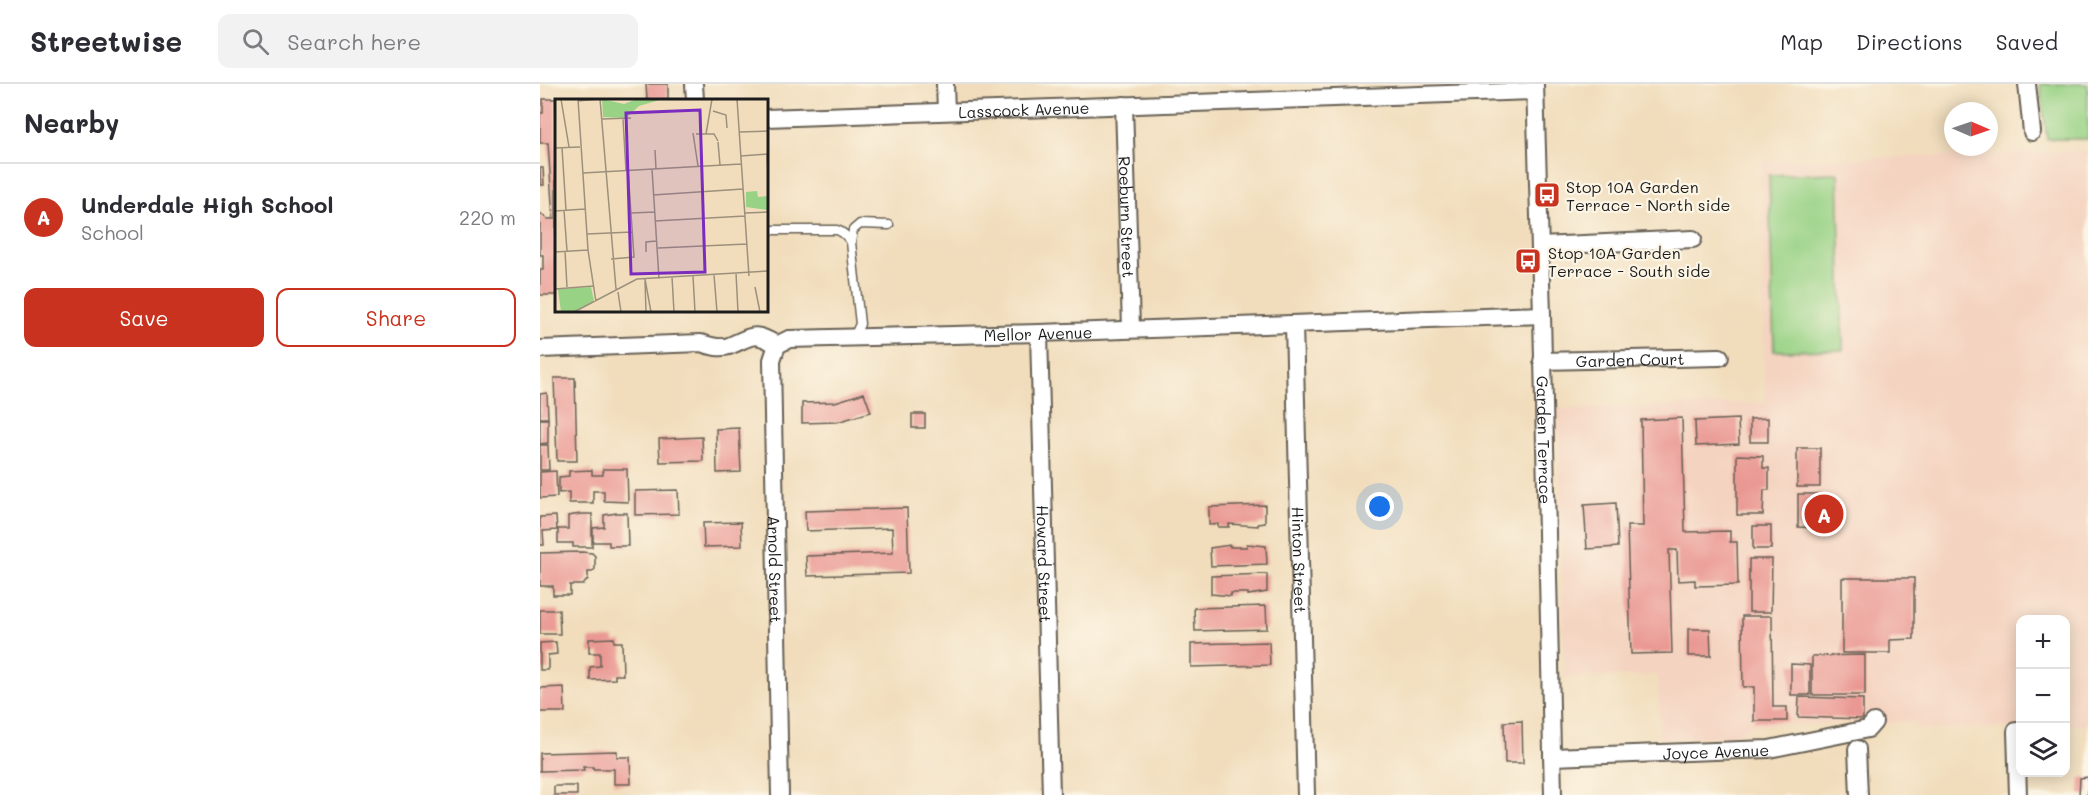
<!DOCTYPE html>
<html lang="en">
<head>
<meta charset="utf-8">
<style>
	:root { --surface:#fff; --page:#f2f2f3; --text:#2b2b33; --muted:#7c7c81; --line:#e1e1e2; --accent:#c8321e }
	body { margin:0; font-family:Mali,sans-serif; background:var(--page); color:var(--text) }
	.controls { position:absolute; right:18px; bottom:18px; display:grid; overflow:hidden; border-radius:12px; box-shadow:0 3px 15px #0003 }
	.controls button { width:54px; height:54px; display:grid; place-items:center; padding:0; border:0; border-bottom:2px solid var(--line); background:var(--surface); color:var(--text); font:30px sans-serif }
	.compass { position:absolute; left:1404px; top:18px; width:54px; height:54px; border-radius:50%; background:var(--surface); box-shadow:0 3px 15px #0003; rotate:92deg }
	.you { position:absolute; left:840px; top:423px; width:21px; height:21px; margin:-15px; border:4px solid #fff; border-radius:50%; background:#1a73e8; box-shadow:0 0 0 9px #1a73e833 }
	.badge { display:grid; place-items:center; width:39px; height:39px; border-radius:50%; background:var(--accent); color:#fff; font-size:20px; font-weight:700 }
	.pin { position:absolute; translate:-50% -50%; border:3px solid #fff; box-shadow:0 2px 6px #0006 }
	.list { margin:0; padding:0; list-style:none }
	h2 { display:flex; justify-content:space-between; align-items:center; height:78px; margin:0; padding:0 24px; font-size:26px }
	h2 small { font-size:20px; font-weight:400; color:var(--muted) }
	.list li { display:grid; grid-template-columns:39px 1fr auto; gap:18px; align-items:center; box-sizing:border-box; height:108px; padding:0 24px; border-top:2px solid var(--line) }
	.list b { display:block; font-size:22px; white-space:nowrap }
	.list p { margin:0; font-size:20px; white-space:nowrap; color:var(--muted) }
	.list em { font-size:20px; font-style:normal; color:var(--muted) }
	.actions { display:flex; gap:12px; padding:18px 24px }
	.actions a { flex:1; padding:14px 0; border:2px solid var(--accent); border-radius:12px; text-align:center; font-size:21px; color:var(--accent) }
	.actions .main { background:var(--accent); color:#fff }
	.icon { flex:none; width:33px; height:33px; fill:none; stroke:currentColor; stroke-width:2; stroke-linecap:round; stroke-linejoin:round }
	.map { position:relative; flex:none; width:1548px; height:711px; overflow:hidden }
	header { display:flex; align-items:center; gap:36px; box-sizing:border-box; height:84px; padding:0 30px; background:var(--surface); border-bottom:2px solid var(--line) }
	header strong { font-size:28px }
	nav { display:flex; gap:33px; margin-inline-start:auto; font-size:21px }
	.search { width:420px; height:54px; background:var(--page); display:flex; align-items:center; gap:15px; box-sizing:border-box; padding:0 21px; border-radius:12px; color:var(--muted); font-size:22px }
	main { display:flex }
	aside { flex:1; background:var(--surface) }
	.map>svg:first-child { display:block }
	.built { fill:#f4d3c0 }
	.green { fill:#98d285; stroke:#5a7750; stroke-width:1.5 }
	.building { fill:#ea9893 }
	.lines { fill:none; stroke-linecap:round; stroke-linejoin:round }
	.service-casing { stroke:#676054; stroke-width:11 }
	.minor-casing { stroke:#676054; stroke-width:20 }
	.service { stroke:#fff; stroke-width:8 }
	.minor { stroke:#fff; stroke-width:16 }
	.labels { text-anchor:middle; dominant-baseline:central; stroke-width:4.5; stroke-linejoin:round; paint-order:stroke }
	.street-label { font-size:16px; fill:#1c1c1c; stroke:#fcf5e5 }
	.poi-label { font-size:16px; fill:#1c1c1c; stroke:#fcf5e5; text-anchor:start }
	.inset-road { fill:none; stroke:#9c907c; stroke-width:1.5 }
	.view { fill:#7b2cbf; fill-opacity:0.15; stroke:#7b2cbf; stroke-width:3 }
	.inset-edge { fill:none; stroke:#1c1c1c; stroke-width:3 }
</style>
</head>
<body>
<header>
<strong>Streetwise</strong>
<div class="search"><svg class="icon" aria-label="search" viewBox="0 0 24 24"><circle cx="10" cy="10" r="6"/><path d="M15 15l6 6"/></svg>Search here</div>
<nav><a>Map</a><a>Directions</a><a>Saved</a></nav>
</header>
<main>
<aside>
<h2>Nearby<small></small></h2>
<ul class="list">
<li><span class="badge">A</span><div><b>Underdale High School</b><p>School</p></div><em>220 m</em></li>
</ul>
<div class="actions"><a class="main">Save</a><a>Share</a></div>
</aside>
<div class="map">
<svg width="1548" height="711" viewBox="0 0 1548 711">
	<rect width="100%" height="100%" fill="#fcf5e5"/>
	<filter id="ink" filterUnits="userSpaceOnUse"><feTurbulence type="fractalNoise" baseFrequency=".0167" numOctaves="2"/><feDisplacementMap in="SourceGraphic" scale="12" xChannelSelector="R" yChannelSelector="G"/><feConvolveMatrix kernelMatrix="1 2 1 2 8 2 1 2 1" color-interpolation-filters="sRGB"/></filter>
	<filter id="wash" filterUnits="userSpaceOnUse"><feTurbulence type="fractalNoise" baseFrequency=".008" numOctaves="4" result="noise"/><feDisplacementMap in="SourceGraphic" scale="24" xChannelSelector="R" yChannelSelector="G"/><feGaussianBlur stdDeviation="1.35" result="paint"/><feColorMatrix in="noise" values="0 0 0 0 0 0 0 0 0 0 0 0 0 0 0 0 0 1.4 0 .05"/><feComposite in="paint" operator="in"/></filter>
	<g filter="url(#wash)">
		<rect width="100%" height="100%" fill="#f1ddbc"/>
		<!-- built -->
		<path class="built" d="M1548,67V641H1526V536H1480V643L1376,646L1375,638L1212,641L1197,652L1120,655L1118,591L1024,594L1018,325L1225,319L1221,77Z"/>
		<!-- green -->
		<g class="green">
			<path d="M1500,0H1548V55H1507Z"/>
			<path d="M1298,89L1303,266L1234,267L1229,91Z"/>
		</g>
		<g id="blocks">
			<!-- building -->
			<g class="building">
				<path d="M106,0H128V16H107Z"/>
				<path d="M3,15H16V211H0V186H3V171H0V129L7,135H13L8,59H0V29H3Z"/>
				<path d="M0,84H3L4,101H0Z"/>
				<path d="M14,294H35L37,377H17Z"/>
				<path d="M7,309L8,334H0V310Z"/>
				<path d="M324,309L331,328L297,338L262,339V319L295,318Z"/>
				<rect x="372" y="330" width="13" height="14"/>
				<path d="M1142,334L1145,448L1190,447V458H1197L1198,501L1155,502V496L1138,497L1137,466H1129L1132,569L1091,570L1087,442H1103L1101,336Z"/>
				<path d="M1228,334V358H1210V335Z"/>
				<path d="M0,335H8V359L0,360Z"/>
				<path d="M1198,335L1199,360L1156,362L1155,337Z"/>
				<path d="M199,344L201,388L177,389L176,345Z"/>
				<path d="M162,353L163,377L120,378L119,355Z"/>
				<path d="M0,361H8L9,386H0Z"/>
				<rect x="1257" y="364" width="23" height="39"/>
				<path d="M1197,371L1223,372V384H1229V406H1224L1223,431H1197Z"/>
				<path d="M63,385H87L88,418L64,417V407H53V419H29V408L19,409V393L29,392V387L52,386V391H63Z"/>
				<path d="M16,387L17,413L0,414V388Z"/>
				<path d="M138,406L139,430L95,431V407Z"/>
				<path d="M1258,410H1281L1280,444L1258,443Z"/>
				<path d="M1076,419L1078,463L1047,465L1044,421Z"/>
				<path d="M725,421V439L718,440V442L689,440V443H678V440L669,441V423Z"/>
				<path d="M367,424L369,489L267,492L266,472L353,469L352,444L266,447L265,427Z"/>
				<path d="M77,429H87L88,462H69V458H53V444L64,443V431Z"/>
				<path d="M41,430H52V463H33V459H18V445H28V432Z"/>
				<path d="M16,432L17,446L3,447L4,461H0V433Z"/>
				<path d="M201,438L202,462L164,463L163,439Z"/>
				<rect x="1213" y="442" width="18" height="23"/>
				<path d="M707,460L726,462L727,480L671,482L670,464L690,461V463H707Z"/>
				<path d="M42,468L52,469L55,472V485L52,488H48V495L43,501H30V511H13V502H0V469Z"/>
				<path d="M1209,475H1232L1231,528H1209Z"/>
				<path d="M727,490V508L708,511V509H691V512L671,510V492Z"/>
				<path d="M1302,494H1374V555L1350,556V569H1302Z"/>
				<path d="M726,522L727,545L655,547L654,524Z"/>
				<path d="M0,526H19L20,550H0Z"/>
				<path d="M1202,532H1232L1233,623H1247V637H1214V603H1203Z"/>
				<path d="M1148,545H1170L1171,572H1148Z"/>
				<path d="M74,554V558H82L83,591H75V595L50,596V583L60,582V569H49V555Z"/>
				<path d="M16,558L17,570L8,571V586H0V559Z"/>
				<path d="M729,558L730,581L651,583V560Z"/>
				<path d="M1325,571V611H1272V572Z"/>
				<path d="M1251,580L1270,581V611H1251Z"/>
				<path d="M24,603L25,628H0V604Z"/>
				<path d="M1259,613L1323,615V635L1258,633Z"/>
				<path d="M982,637L983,679H965L964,638Z"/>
				<path d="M77,667V673H90L91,700H74V685H53V683H43L44,686L0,687V669Z"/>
				<path d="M1548,693V711H1539L1540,694Z"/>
				<rect x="14" y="702" width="23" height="9"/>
			</g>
		</g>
	</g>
	<g filter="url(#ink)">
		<use href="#blocks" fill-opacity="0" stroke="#676054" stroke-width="1.5"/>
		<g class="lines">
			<defs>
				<g id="service">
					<path d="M226,146H297C303,148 307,152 311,158L320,240L314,253"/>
					<path d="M311,158L313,146L320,140L349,141"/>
				</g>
				<g id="minor">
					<path d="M154,0L155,16"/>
					<path d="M405,0L406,27"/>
					<path id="s1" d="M995,0L1002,231L1013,711"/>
					<path d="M1487,0L1492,48"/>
					<path id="s2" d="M584,21L591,244"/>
					<path id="s3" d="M226,34L995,7"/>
					<path d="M1000,162L1153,155"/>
					<path id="s4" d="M754,240L766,711"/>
					<path id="s5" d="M499,249L511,711"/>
					<path id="s6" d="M237,261L232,276L240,711"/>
					<path id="s7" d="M0,265L161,259C170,262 180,265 189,262C212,253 212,246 237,261L249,255L499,249L1002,231"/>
					<path id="s8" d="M1002,277L1180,273"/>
					<path d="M1476,647L1478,711"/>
					<path d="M1317,665L1319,711"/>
					<path id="s9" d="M1012,673L1229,665L1328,645L1334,638"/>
				</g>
			</defs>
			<!-- service casing -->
			<use href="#service" class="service-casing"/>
			<!-- minor casing -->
			<use href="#minor" class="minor-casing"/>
			<!-- service -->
			<use href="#service" class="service"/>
			<!-- minor -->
			<use href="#minor" class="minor"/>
		</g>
	</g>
	<!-- icons -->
	<defs>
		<symbol id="bus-square" viewBox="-11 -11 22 22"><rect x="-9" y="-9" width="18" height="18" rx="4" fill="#c8321e" stroke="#fcf5e5"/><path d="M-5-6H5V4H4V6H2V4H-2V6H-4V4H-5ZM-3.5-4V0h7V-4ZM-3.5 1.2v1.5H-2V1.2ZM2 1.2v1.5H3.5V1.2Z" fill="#fff"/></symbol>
	</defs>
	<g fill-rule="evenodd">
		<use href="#bus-square" x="992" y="96" width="30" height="30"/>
		<use href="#bus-square" x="973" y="162" width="30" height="30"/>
	</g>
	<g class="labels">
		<!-- street labels -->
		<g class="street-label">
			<text stroke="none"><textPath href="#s3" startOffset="258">Lasscock Avenue</textPath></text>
			<text stroke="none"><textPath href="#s2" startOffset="112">Roeburn Street</textPath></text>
			<text stroke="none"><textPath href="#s7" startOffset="504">Mellor Avenue</textPath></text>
			<text stroke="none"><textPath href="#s8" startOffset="88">Garden Court</textPath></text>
			<text stroke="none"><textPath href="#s1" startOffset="356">Garden Terrace</textPath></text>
			<text stroke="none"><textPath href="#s4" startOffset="236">Hinton Street</textPath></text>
			<text stroke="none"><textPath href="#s5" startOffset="231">Howard Street</textPath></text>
			<text stroke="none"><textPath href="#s6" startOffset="225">Arnold Street</textPath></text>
			<text stroke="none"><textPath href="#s9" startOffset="164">Joyce Avenue</textPath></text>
		</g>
		<!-- poi labels -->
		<g class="poi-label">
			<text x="1026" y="102">Stop 10A Garden<tspan x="1026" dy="18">Terrace - North side</tspan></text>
			<text x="1008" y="168">Stop 10A Garden<tspan x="1008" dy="18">Terrace - South side</tspan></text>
		</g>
	</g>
	<!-- overview -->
	<g transform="translate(15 15)">
		<rect width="213" height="213" fill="#f1ddbc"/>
		<path d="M47,0L69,5L82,0H108L84,7L71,19L48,18ZM202,92L203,98L213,97V111L191,108V93ZM36,188L39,202L19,213H6L3,190Z" fill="#98d285"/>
		<path class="inset-road" d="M6,0L14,48M23,0L33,151L41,203M45,0L61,190M182,0L194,177M23,2L44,0M158,12L171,16L172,29M47,20L76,19M68,20L71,72M184,33L213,32M138,34L143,67M141,35H159L163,42M151,35L157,0M163,43L165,66M0,49L25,48M7,49L11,111M100,51L101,70M212,55L213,75M186,57L213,55M97,70L104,180M28,74L186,65M98,96L188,90M9,111L12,152M0,112L30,110M76,114L100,113M190,114L213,113M100,122L190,117M32,135L77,133M103,149L192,145M10,152L12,188M0,153L33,151M91,153V143L101,142M56,160L79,158L73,71M181,174L183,213M159,176L162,213M138,177L140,213M117,178L119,213M90,180L96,213M90,182L91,213M200,188L205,213M0,190L38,187M63,193L66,213M19,213L82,180L213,172"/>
		<path class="view" d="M145,11L150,173L76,175L71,14Z"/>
		<rect width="213" height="213" class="inset-edge"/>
	</g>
</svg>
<div class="controls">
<button>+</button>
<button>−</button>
<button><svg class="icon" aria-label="layers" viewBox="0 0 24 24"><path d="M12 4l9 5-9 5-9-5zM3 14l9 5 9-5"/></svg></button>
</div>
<svg class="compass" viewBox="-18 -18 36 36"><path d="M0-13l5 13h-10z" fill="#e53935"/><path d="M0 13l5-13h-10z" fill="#7c7c81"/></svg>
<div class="you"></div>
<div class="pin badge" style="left:1284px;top:430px">A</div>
</div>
</main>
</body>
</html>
